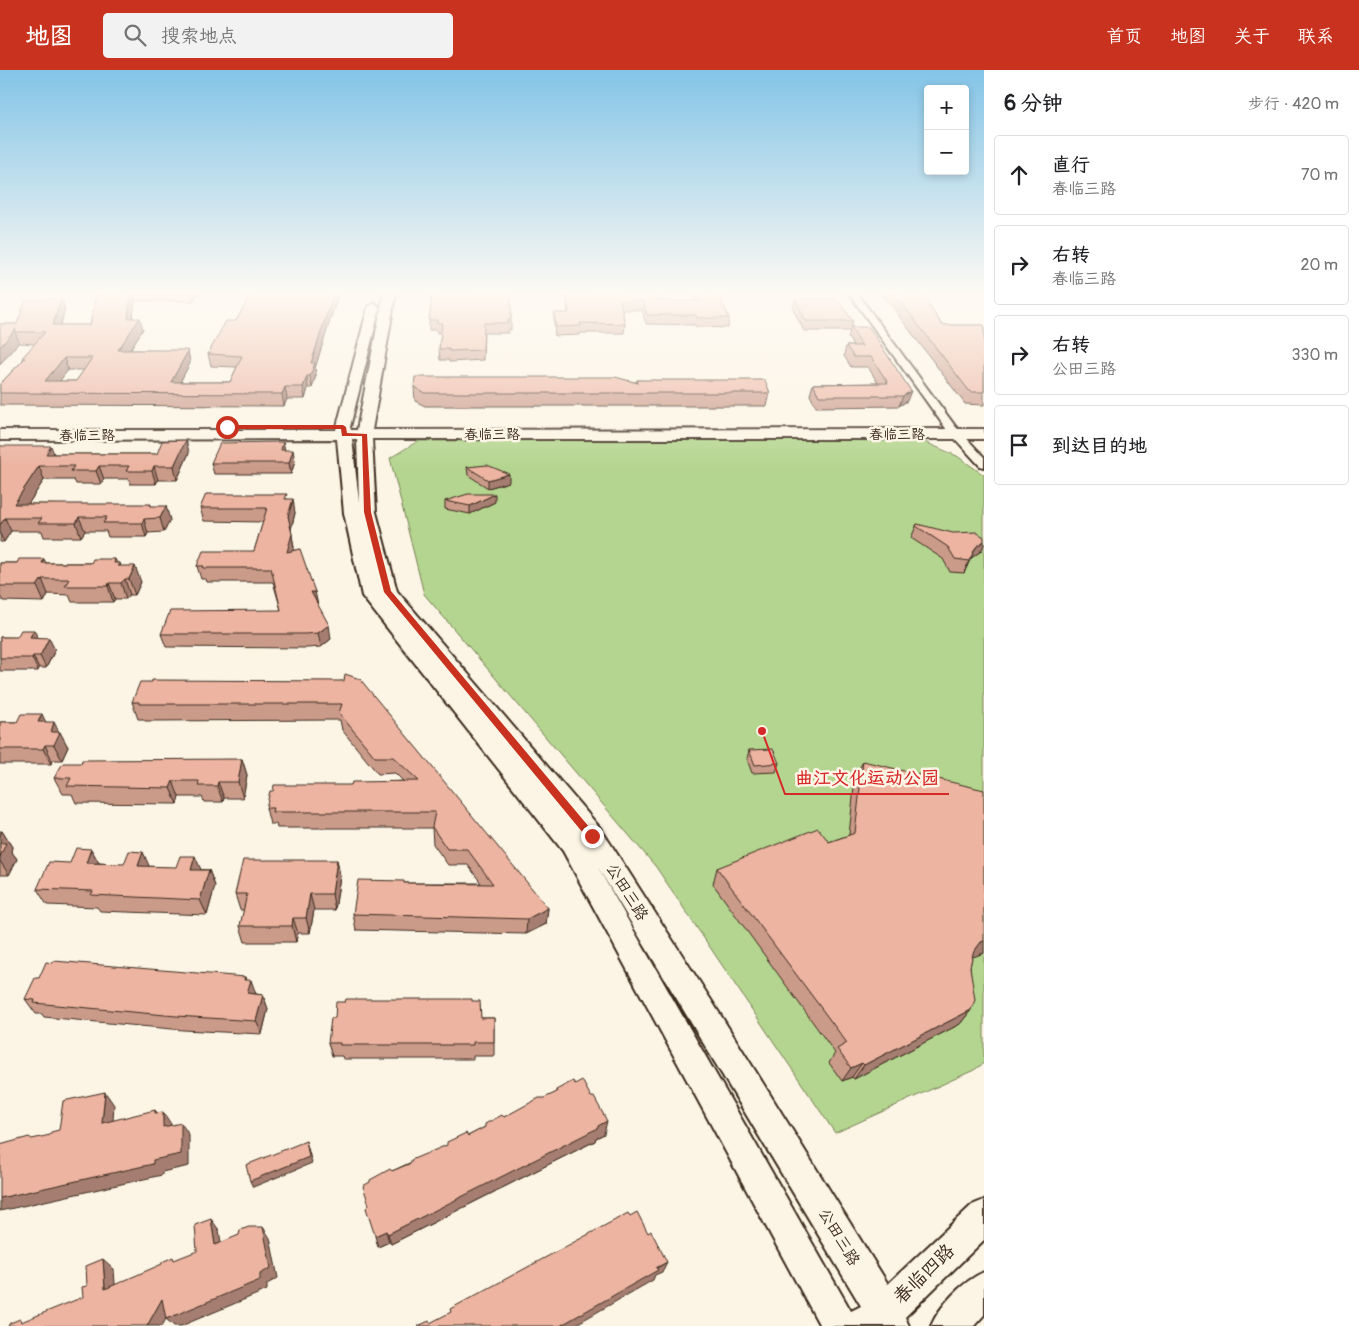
<!DOCTYPE html>
<html lang="zh">
<head>
<meta charset="utf-8">
<style>
	:root { --surface:#fff; --page:#f2f2f2; --text:#202124; --muted:#757577; --line:#e0e0e0; --accent:#c8321e }
	body { margin:0; font-family:Pangolin,"LXGW WenKai TC",sans-serif; background:var(--page); color:var(--text) }
	.controls { position:absolute; right:15px; top:15px; display:grid; overflow:hidden; border-radius:5px; box-shadow:0 2px 8px #0003 }
	.controls button { width:45px; height:45px; display:grid; place-items:center; padding:0; border:0; border-bottom:1px solid var(--line); background:var(--surface); color:var(--text); font:25px sans-serif }
	.stop { position:absolute; width:15px; height:15px; margin:-11px; border:4px solid #c8321e; border-radius:50%; background:#fff }
	.stop.end { background:#c8321e; border-color:#fff; box-shadow:0 1px 5px #0008 }
	.list { margin:0; padding:0; list-style:none }
	h2 { display:flex; justify-content:space-between; align-items:center; height:65px; margin:0; padding:0 20px; font-size:21px }
	h2 small { font-size:16px; font-weight:400; color:var(--muted) }
	.list li { display:grid; grid-template-columns:32px 1fr auto; gap:15px; align-items:center; box-sizing:border-box; height:80px; margin:0 10px 10px; padding:0 10px; border:1px solid var(--line); border-radius:5px }
	.list b { display:block; font-size:19px; white-space:nowrap }
	.list p { margin:0; font-size:16px; white-space:nowrap; color:var(--muted) }
	.list em { font-size:16px; font-style:normal; color:var(--muted) }
	.icon { flex:none; width:28px; height:28px; fill:none; stroke:currentColor; stroke-width:2; stroke-linecap:round; stroke-linejoin:round }
	.map { position:relative; flex:none; width:984px; height:1256px; overflow:hidden }
	header { display:flex; align-items:center; gap:30px; box-sizing:border-box; height:70px; padding:0 25px; background:var(--accent); color:#fff }
	header strong { font-size:24px }
	nav { display:flex; gap:28px; margin-inline-start:auto; font-size:18px }
	.search { width:350px; height:45px; background:var(--page); display:flex; align-items:center; gap:12px; box-sizing:border-box; padding:0 18px; border-radius:5px; color:var(--muted); font-size:19px }
	main { display:flex }
	aside { flex:1; background:var(--surface) }
	.map>svg:first-child { display:block }
	.green { fill:#b4d58f; stroke:#788056 }
	.lines { fill:none; stroke-linecap:round; stroke-linejoin:round }
	.street-casing { stroke:#3b2a1e; stroke-width:4 }
	.secondary-casing { stroke:#3b2a1e; stroke-width:4 }
	.street { fill:#fcf5e5; fill-rule:evenodd }
	.secondary { fill:#fcf5e5; fill-rule:evenodd }
	.wall { fill:#cb9b8a; stroke:#3b2a1e; fill-rule:evenodd }
	.shaded-wall { fill:#a57e71; stroke:#3b2a1e }
	.building { fill:#ecb4a1; stroke:#3b2a1e; fill-rule:evenodd }
	.route { fill:#c8321e }
	.labels { text-anchor:middle; dominant-baseline:central; stroke-width:5; stroke-linejoin:round; paint-order:stroke }
	.far-street-label { font-size:14px; fill:#3b2a1e; stroke:#fcf5e5 }
	.street-label { font-size:16px; fill:#3b2a1e; stroke:#fcf5e5 }
	.near-street-label { font-size:19px; fill:#3b2a1e; stroke:#fcf5e5 }
	.leader { fill:none; stroke:#d62828; stroke-width:2 }
	.callout-dot { fill:#d62828; stroke:#fcf5e5; stroke-width:2 }
	.callout-label { font-size:18px; text-anchor:middle; font-weight:bold; fill:#d62828; stroke:#fcf5e5; stroke-width:5; stroke-linejoin:round; paint-order:stroke }
</style>
</head>
<body>
<header>
<strong>地图</strong>
<div class="search"><svg class="icon" aria-label="search" viewBox="0 0 24 24"><circle cx="10" cy="10" r="6"/><path d="M15 15l6 6"/></svg>搜索地点</div>
<nav><a>首页</a><a>地图</a><a>关于</a><a>联系</a></nav>
</header>
<main>
<div class="map">
<svg width="984" height="1256" viewBox="0 0 984 1256">
	<rect width="100%" height="100%" fill="#fcf5e5"/>
	<filter id="ink" filterUnits="userSpaceOnUse"><feTurbulence type="fractalNoise" baseFrequency=".02" numOctaves="2"/><feDisplacementMap in="SourceGraphic" scale="10" xChannelSelector="R" yChannelSelector="G"/><feConvolveMatrix kernelMatrix="1 2 1 2 8 2 1 2 1" color-interpolation-filters="sRGB"/></filter>
	<g filter="url(#ink)">
		<!-- green -->
		<path class="green" d="M918,369L957,386L984,405V993L974,1000L835,1063L656,797L424,524L390,388L418,371Z"/>
		<g class="lines">
			<defs>
				<path id="street" d="M848,222H856L955,356L984,387V397L980,396L947,360Z"/>
				<g id="secondary">
					<path d="M384,222H396L372,360L984,359V369H372L376,442L397,521L601,759L713,933L888,1214L972,1135L984,1130V1170L905,1247L909,1256H820L563,781L362,526L344,443L337,369L0,370V360H336L368,237L374,233L380,237L350,357L351,360H357ZM352,369H357L359,432ZM597,796L861,1236L851,1241Z"/>
					<path d="M984,1202V1245L974,1256H931C940,1235 963,1211 984,1202Z"/>
				</g>
			</defs>
			<!-- street casing -->
			<use href="#street" class="street-casing"/>
			<!-- secondary casing -->
			<use href="#secondary" class="secondary-casing"/>
			<!-- street -->
			<use href="#street" class="street"/>
			<!-- secondary -->
			<use href="#secondary" class="secondary"/>
		</g>
		<!-- wall -->
		<g class="wall">
			<path d="M101,222H198L193,231H135L133,248L143,259L130,280L188,281L190,293L180,312H230L237,297L211,296L208,284L236,251L249,228L242,227L241,222H339L315,298L316,305L312,318H308L305,329H287L284,336L0,335V314L23,290L22,288L35,274L19,273V272L0,294V254H17L61,228L65,239L61,255H90L102,225ZM68,300H84L76,311H59Z"/>
			<path d="M430,222H511V260H508V263H484L483,290L449,292V290H440L439,279L441,263H437V260H429V250L432,231H430Z"/>
			<path d="M566,222H656L658,231H695L692,222H718L729,248L728,258L696,257L695,255L646,254L642,240H622L625,254L624,263H580V265L555,266L554,252V243H568Z"/>
			<path d="M881,222H920L942,255H984V335L965,334Z"/>
			<path d="M795,229L853,251L851,257L907,331L899,336L816,337L810,325L813,314L878,313L868,297H851L844,286L846,276H853L848,267L850,261H804L793,239Z"/>
			<path d="M637,310L770,323L767,336H425L415,331L414,317L637,312Z"/>
			<path d="M186,370L189,383L177,410H158L156,414H130L129,409H104L101,414H76L74,410H44L28,434L152,436L170,450L164,462L148,463L146,467H108L106,461H85L81,467H44L42,461H11L4,472H0V376L54,384H157Z"/>
			<path d="M283,372L285,380L295,391L291,404H214L211,393Z"/>
			<path d="M467,397L509,412L488,418L468,405Z"/>
			<path d="M288,429L295,443L291,459L294,478L293,480L315,522L317,534L331,569L321,577L307,578L166,577L161,564L281,540L273,512H207L206,509H201L197,496L254,481L263,452L204,451L200,438Z"/>
			<path d="M445,431L495,432L470,444L445,439Z"/>
			<path d="M917,454L981,481L970,489L964,503L950,502L943,489L911,468Z"/>
			<path d="M44,489L46,493H91L115,489L117,493H120V496L141,512L135,525H130L126,529H115L113,532H72L69,525L48,524L44,532L3,531L0,526V493H17Z"/>
			<path d="M0,567L38,568L55,580L46,598H39L38,601H0Z"/>
			<path d="M344,611L548,838L546,854L526,864L356,860L353,844L404,813H481L468,795H448L433,774L432,758H277L276,754H270L266,738L351,715L403,711L395,703L378,704L342,660L340,650L145,651L144,649H138L132,632Z"/>
			<path d="M0,652H46L59,662L68,677L62,690H52L51,694H0Z"/>
			<path d="M749,680L779,693L776,702L752,703L747,689Z"/>
			<path d="M242,689L247,705L243,728H224L223,732H204L202,727H179L177,734L76,733L72,724H63L54,708Z"/>
			<path d="M863,691L984,883L972,887L970,897L971,940L960,954L854,1009L852,1007L842,1011L829,993L835,983L713,814L717,798L829,772L849,765L855,708Z"/>
			<path d="M0,761H2L12,777L11,781L17,789L9,805H0Z"/>
			<path d="M91,779L99,793L209,800L215,816L207,845L100,841L97,837L47,835L37,819Z"/>
			<path d="M337,790L340,806L335,840H314L310,863H298L296,872H245L240,856L244,840H240L235,824Z"/>
			<path d="M245,907L256,924L263,925L268,939L262,964L183,960L44,947L42,944H36L25,929Z"/>
			<path d="M472,931L481,948H494V986H473V989H343L342,986H332L328,973L335,948Z"/>
			<path d="M556,1020L604,1064L596,1068L595,1071L391,1174L389,1172L378,1177L392,1101L468,1066L504,1047L556,1023Z"/>
		</g>
		<!-- shaded-wall -->
		<g class="shaded-wall">
			<path d="M131,222H132L135,231L131,259L128,248Z"/>
			<path d="M191,222H198L193,231Z"/>
			<path d="M334,222H339L315,298L316,305L312,318L310,306L311,293Z"/>
			<path d="M61,228L65,239L57,266L53,255Z"/>
			<path d="M140,248L143,259L122,291L118,280Z"/>
			<path d="M16,259L15,262L19,272L0,294V277Z"/>
			<path d="M188,281L190,293L174,324L171,312Z"/>
			<path d="M64,288L68,300L50,324L45,311Z"/>
			<path d="M307,306L308,318L305,329L303,317Z"/>
			<path d="M285,317L287,329L284,336L282,324Z"/>
			<path d="M911,321L907,331L899,336L903,326Z"/>
			<path d="M186,370L189,383L177,410L174,396Z"/>
			<path d="M283,372L285,384L281,380Z"/>
			<path d="M51,376L56,389L46,384Z"/>
			<path d="M293,380L295,391L291,404L289,393Z"/>
			<path d="M39,396L44,410L19,448L14,434Z"/>
			<path d="M99,396L104,409L101,414L96,401Z"/>
			<path d="M154,396L158,410L156,414L152,401Z"/>
			<path d="M509,404V412L488,418V410Z"/>
			<path d="M495,424V432L470,444V436Z"/>
			<path d="M293,429L295,443L291,459L294,478L290,495L287,482L288,446Z"/>
			<path d="M166,436L170,450L164,462L160,448Z"/>
			<path d="M79,447L85,461L81,467L76,453Z"/>
			<path d="M5,448L11,461L4,472L0,464V455Z"/>
			<path d="M144,449L148,463L146,467L142,453Z"/>
			<path d="M984,471V475L981,481L970,489L964,503L976,477Z"/>
			<path d="M120,493L130,525L126,529L121,513L118,496Z"/>
			<path d="M135,496L141,512L135,525L129,509Z"/>
			<path d="M42,509L48,524L44,532L37,516Z"/>
			<path d="M109,513L115,529L113,532L108,516Z"/>
			<path d="M311,522H315L318,535Z"/>
			<path d="M329,555L331,569L321,577L318,563Z"/>
			<path d="M34,560L40,572L30,567Z"/>
			<path d="M49,568L55,580L46,598L40,586Z"/>
			<path d="M33,586L39,598L38,601L32,588Z"/>
			<path d="M42,644L49,659L38,652Z"/>
			<path d="M54,652L60,664V662L68,677L62,690L54,675L51,662Z"/>
			<path d="M45,675L52,690L51,694L43,679Z"/>
			<path d="M242,689L247,705L243,728L238,712Z"/>
			<path d="M173,711L179,727L177,734L170,718Z"/>
			<path d="M218,712L224,728L223,732L217,716Z"/>
			<path d="M2,761L12,777L11,781L17,789L9,805L0,791V766Z"/>
			<path d="M91,779L100,795L86,793Z"/>
			<path d="M143,782L150,798L138,796Z"/>
			<path d="M195,786L202,802L191,800Z"/>
			<path d="M337,790L340,806L335,840L332,824Z"/>
			<path d="M209,800L215,816L207,845L200,830Z"/>
			<path d="M310,824L314,840L310,863L306,848Z"/>
			<path d="M548,838L546,854L526,864L527,849Z"/>
			<path d="M293,848L298,863L296,872L292,856Z"/>
			<path d="M984,871V883L970,888L962,898L981,872Z"/>
			<path d="M245,907L249,916L251,910L256,924L247,923L244,910Z"/>
			<path d="M263,925L268,939L262,964L256,951Z"/>
			<path d="M971,940L960,954L854,1009L864,995Z"/>
			<path d="M862,993L852,1007L842,1011L851,998Z"/>
			<path d="M105,1022L114,1035L112,1065L102,1053Z"/>
			<path d="M155,1040L163,1051V1042L171,1054V1069L163,1057L155,1043Z"/>
			<path d="M607,1051L604,1064L596,1068L595,1071L391,1174L388,1164Z"/>
			<path d="M181,1053L189,1065V1096L162,1102V1105L0,1141V1128L153,1090Z"/>
			<path d="M306,1071L308,1078L312,1093L253,1117L250,1111Z"/>
			<path d="M211,1149L219,1160L223,1185L215,1175Z"/>
			<path d="M263,1157L270,1168L278,1208L267,1214V1220L181,1256H174L166,1249L260,1204Z"/>
			<path d="M386,1161L389,1172L378,1177L375,1166Z"/>
			<path d="M103,1189L114,1199L116,1228L105,1219Z"/>
			<path d="M667,1192L662,1202L655,1205L653,1210L573,1256H560Z"/>
			<path d="M162,1229L172,1238L162,1256H147Z"/>
		</g>
		<!-- building -->
		<g class="building">
			<path d="M119,222H131L128,248H140L118,280H185L188,281L171,312H230L242,286L208,284L226,251H236L252,222H334L311,293H315L310,306H307L303,317H285L282,324L0,323V314L25,288H22L45,262H15L16,259L0,277V254H17L25,231L61,228L53,255H90L96,225L119,223ZM64,288H92L76,311H45Z"/>
			<path d="M433,222H511V250H508L509,253H484L483,280L449,281V279H439L442,253H437V250H429Z"/>
			<path d="M567,222H656L658,231H700L697,222H718L729,248H697L696,245H647L643,231H620L625,254L580,253L581,256L556,257L554,243H569Z"/>
			<path d="M893,222H920L942,255H984V322H970Z"/>
			<path d="M795,229H837L853,251H806Z"/>
			<path d="M851,257H869L911,321L903,326H819L813,314L888,313L871,287H854L846,276H862Z"/>
			<path d="M415,307H615L638,313L637,310H765L770,323H424L414,317Z"/>
			<path d="M186,370L174,396H154L152,401H126L129,396H99L96,401H71L74,396H39L14,434H151L150,436H166L160,448L144,449L142,453H103L107,447H79L76,453H38L42,448H5L0,455V376H51L46,384H157L162,371Z"/>
			<path d="M283,372L281,380H293L289,393H211L220,373Z"/>
			<path d="M487,395L509,404L488,410L467,397Z"/>
			<path d="M206,424H287L285,429H293L288,446L292,464L287,482L300,479L315,522H311L329,555L318,563L305,564H161L170,541L281,540L271,498H203L204,496H197L203,481H254L267,438H200Z"/>
			<path d="M468,424H495L470,436L445,431Z"/>
			<path d="M917,454L953,463L976,462L984,467V471L976,477L969,491L955,489L948,477L916,456Z"/>
			<path d="M19,489H44L42,493H91L93,489H115L114,493H120L118,496H135L129,509H125L121,513H109L108,516H65L69,509H42L37,516H0V493H17Z"/>
			<path d="M21,560H34L30,567L49,568L40,586H33L32,588H0V567H17Z"/>
			<path d="M345,604L360,609L548,838L527,849L353,844L358,810L404,811V813L493,814L467,779H447L432,757L435,742H272L273,738H266L270,721H273L274,715H351L352,712L419,711L393,687H375L339,643L342,634H139V632H132L140,612H152V610L344,611Z"/>
			<path d="M21,644H42L38,652H54L51,662H60L54,675H45L43,679H0V652H17Z"/>
			<path d="M773,679L779,693L755,695L749,680Z"/>
			<path d="M242,689L238,712H218L217,716H198L199,711H173L170,718L67,716L71,708H54L63,693H81L82,690Z"/>
			<path d="M863,691L984,720V871L981,872L973,883L970,897L975,930L971,940L864,995L862,993L851,998L837,979L847,973L717,798L818,758L829,772L855,763Z"/>
			<path d="M0,773H6L0,787Z"/>
			<path d="M76,778L91,779L86,793L124,794L129,781L143,782L138,796L176,797L180,786H195L191,800H209L200,830L91,825L93,821L37,819L49,792L70,793Z"/>
			<path d="M243,790H337L332,824H310L306,848H293L292,856H240L247,824H235Z"/>
			<path d="M54,891L245,907L244,910H251L247,923L263,925L256,951L176,946L34,933L35,930L25,929L35,908H39L46,892L53,893Z"/>
			<path d="M346,929H472V931H480L481,948H494V972H473V975H340V973H328L331,948H335L336,932H345Z"/>
			<path d="M582,1010L591,1027H594L607,1051L598,1056V1058L388,1164L386,1161L375,1166L366,1138L369,1135L363,1116L370,1112V1110L390,1099L392,1101L411,1093V1090L447,1075V1072L466,1063L468,1066L485,1057V1054L502,1045L504,1047L539,1028H544L557,1022L556,1020L573,1011L575,1014Z"/>
			<path d="M105,1022L102,1053L155,1040V1043L163,1042V1057L181,1053V1084L153,1090V1094L0,1128V1075L29,1067L32,1069L50,1065L51,1062L59,1060L63,1031Z"/>
			<path d="M306,1071L309,1087L250,1111L246,1095Z"/>
			<path d="M637,1142L648,1163L651,1161L667,1192L656,1198L658,1200L560,1256H418L429,1251L430,1253L451,1242L450,1239L628,1143L630,1146Z"/>
			<path d="M211,1149L215,1175L239,1165L240,1160L249,1157H263L271,1198L260,1204V1210L166,1249L162,1229L147,1256H8L10,1253L20,1249L21,1252L83,1227L82,1217L87,1216L86,1196L103,1189L105,1219L162,1194V1192L173,1187L174,1190L197,1181L195,1155Z"/>
		</g>
	</g>
	<!-- sky -->
	<linearGradient id="sky" x2="0" y2="1"><stop stop-color="#83c4e7"/><stop offset="0.56" stop-color="#fefaf3"/><stop offset="1" stop-color="#fefaf3" stop-opacity="0"/></linearGradient>
	<rect width="984" height="398" fill="url(#sky)"/>
	<!-- route -->
	<path class="route" d="M343,355L346,357L347,363L367,364L371,442L391,521L595,764V769H588L384,522L364,442L362,366H342L341,359H227L224,357L227,355Z"/>
	<g class="labels">
		<!-- far-street labels -->
		<g class="far-street-label">
			<text x="492" y="364">春临三路</text>
			<text x="897" y="364">春临三路</text>
			<text x="87" y="365">春临三路</text>
		</g>
		<!-- street labels -->
		<g class="street-label">
			<text transform="translate(627 822) rotate(58)">公田三路</text>
			<text transform="translate(839 1167) rotate(59)">公田三路</text>
		</g>
		<!-- near-street labels -->
		<g class="near-street-label">
			<text transform="translate(924 1204) rotate(-44)">春临四路</text>
		</g>
	</g>
	<!-- callouts -->
	<path class="leader" d="M762 661L785 724H949"/>
	<circle class="callout-dot" cx="762" cy="661" r="5"/>
	<g class="callout-label">
		<text x="867" y="714">曲江文化运动公园</text>
	</g>
</svg>
<div class="controls">
<button>+</button>
<button>−</button>
</div>
<div class="stop" style="left:227px;top:357px"></div>
<div class="stop end" style="left:592px;top:766px"></div>
</div>
<aside>
<h2>6 分钟<small>步行 · 420 m</small></h2>
<ul class="list">
<li><svg class="icon" aria-label="ahead" viewBox="0 0 24 24"><path d="M12 20V5M6 11l6-6 6 6"/></svg><div><b>直行</b><p>春临三路</p></div><em>70 m</em></li>
<li><svg class="icon" aria-label="right" viewBox="0 0 24 24"><path d="M7 20v-9h11M14 6l5 5-5 5"/></svg><div><b>右转</b><p>春临三路</p></div><em>20 m</em></li>
<li><svg class="icon" aria-label="right" viewBox="0 0 24 24"><path d="M7 20v-9h11M14 6l5 5-5 5"/></svg><div><b>右转</b><p>公田三路</p></div><em>330 m</em></li>
<li><svg class="icon" aria-label="arrive" viewBox="0 0 24 24"><path d="M6 21V4h12l-3 4 3 4H6"/></svg><div><b>到达目的地</b></div></li>
</ul>
</aside>
</main>
</body>
</html>
